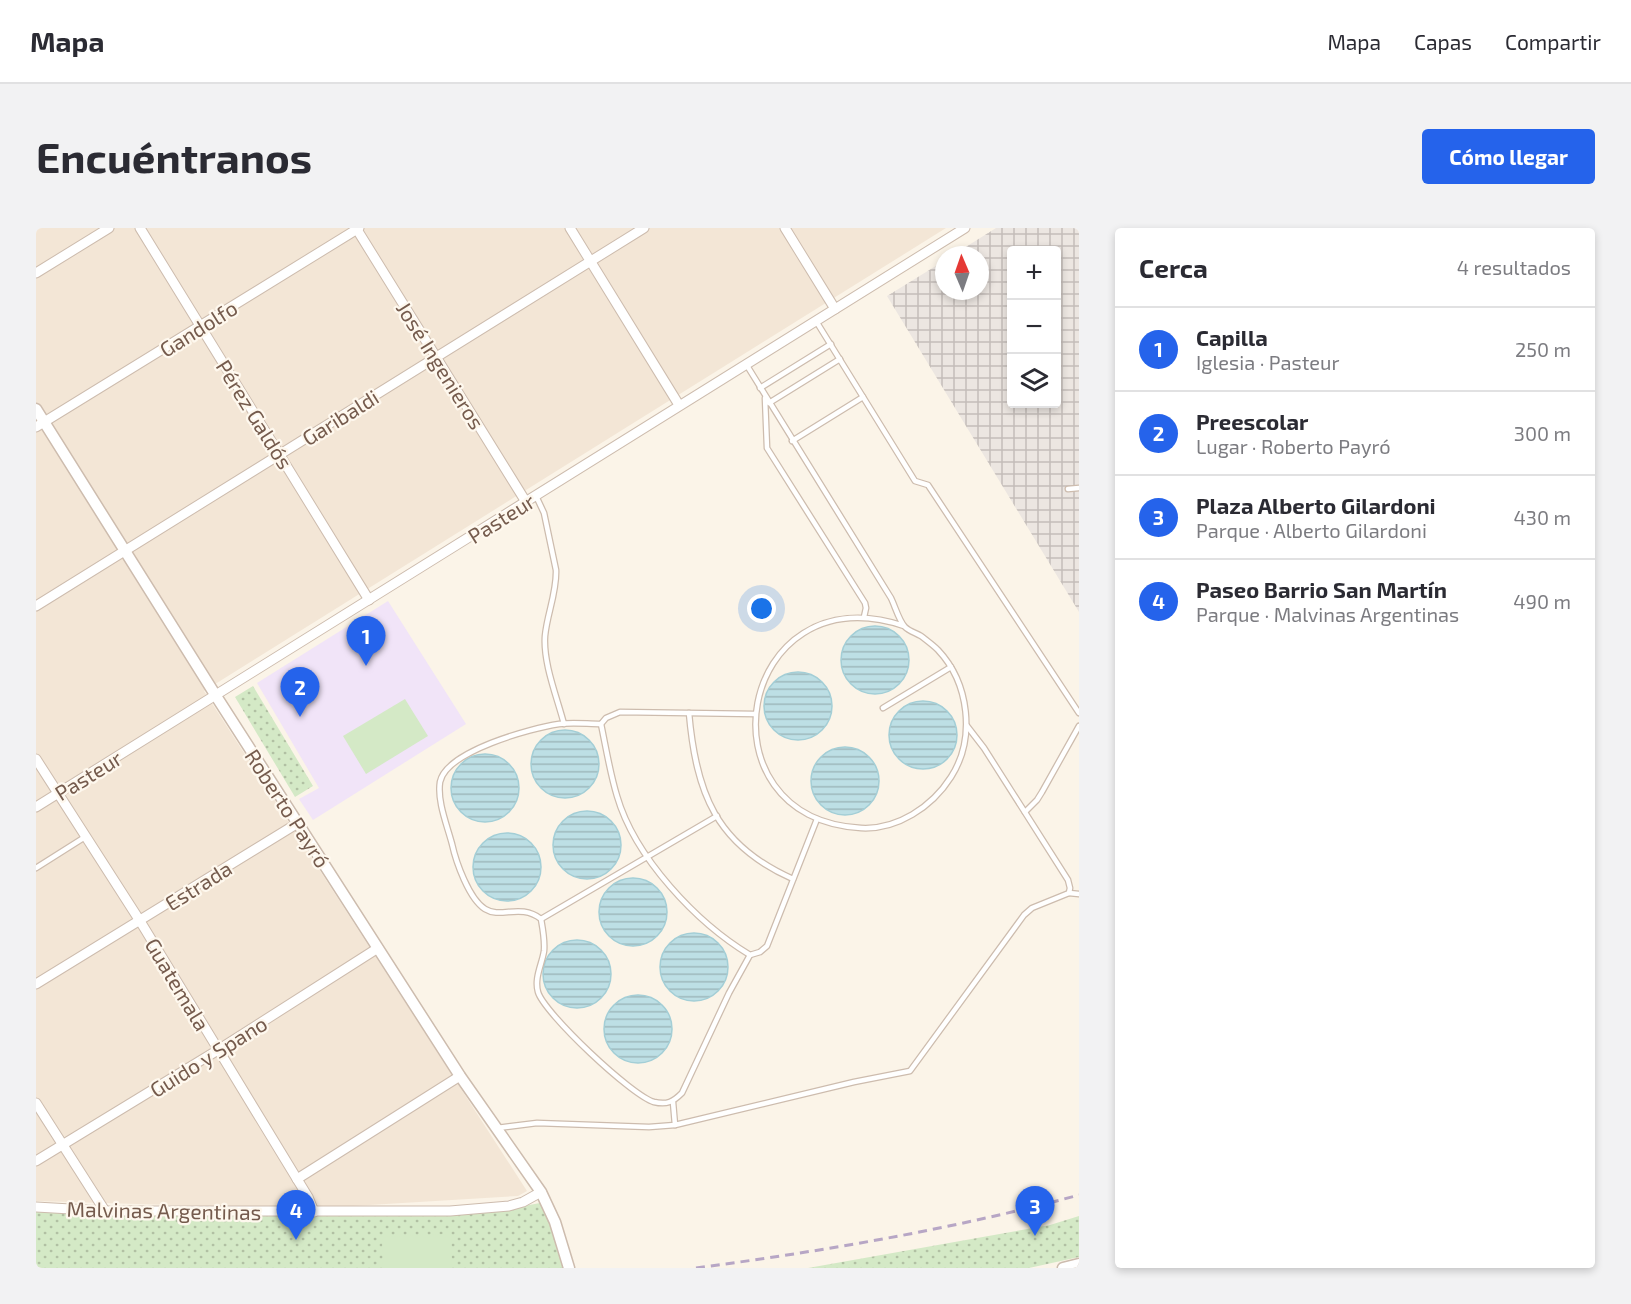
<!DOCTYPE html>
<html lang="es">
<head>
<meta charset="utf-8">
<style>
	:root { --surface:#fff; --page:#f2f2f3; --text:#2b2b33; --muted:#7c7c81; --line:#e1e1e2; --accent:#2563eb }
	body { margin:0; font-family:"Exo 2",sans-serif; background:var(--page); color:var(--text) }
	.controls { position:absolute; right:18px; top:18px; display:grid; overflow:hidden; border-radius:6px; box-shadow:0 3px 9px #0003 }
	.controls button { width:54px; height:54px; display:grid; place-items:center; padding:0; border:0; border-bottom:2px solid var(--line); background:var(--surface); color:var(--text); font:30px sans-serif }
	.compass { position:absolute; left:899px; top:18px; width:54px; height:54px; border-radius:50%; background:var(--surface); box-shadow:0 3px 9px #0003; rotate:358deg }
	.you { position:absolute; left:726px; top:381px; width:21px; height:21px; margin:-15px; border:4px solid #fff; border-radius:50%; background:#1a73e8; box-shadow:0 0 0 9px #1a73e833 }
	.badge { display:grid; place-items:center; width:39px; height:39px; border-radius:50%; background:var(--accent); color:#fff; font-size:20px; font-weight:700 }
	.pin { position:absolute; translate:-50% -50px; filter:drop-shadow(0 2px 3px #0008) }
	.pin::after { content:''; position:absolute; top:32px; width:21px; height:18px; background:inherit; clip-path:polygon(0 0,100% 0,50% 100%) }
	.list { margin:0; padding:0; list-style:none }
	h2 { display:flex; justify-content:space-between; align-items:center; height:78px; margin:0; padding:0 24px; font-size:26px }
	h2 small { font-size:20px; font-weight:400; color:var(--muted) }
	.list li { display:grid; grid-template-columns:39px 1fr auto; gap:18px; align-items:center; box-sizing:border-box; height:84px; padding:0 24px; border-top:2px solid var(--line) }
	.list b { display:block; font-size:22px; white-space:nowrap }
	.list p { margin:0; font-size:20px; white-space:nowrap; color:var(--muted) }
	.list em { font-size:20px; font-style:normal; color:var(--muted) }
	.icon { flex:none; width:33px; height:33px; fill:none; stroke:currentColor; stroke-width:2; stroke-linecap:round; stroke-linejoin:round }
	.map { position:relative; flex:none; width:1043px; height:1040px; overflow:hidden; border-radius:6px }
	header { display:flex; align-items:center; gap:36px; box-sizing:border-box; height:84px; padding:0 30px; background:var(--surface); border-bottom:2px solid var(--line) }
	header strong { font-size:28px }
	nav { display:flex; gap:33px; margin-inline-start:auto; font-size:21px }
	.intro { display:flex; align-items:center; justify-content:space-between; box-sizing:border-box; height:144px; padding:0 36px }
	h1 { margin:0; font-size:42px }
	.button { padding:15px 27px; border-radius:6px; background:var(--accent); color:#fff; font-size:21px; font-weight:700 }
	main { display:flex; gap:36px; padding:0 36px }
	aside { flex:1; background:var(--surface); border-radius:6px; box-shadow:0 3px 9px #0003 }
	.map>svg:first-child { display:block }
	.residential { fill:#f3e6d6 }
	.industrial { fill:url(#industrial-grid); fill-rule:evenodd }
	.education { fill:#f1e4f8 }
	.park { fill:url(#park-dots) }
	.pitch { fill:#d4e9c6 }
	.water { fill:url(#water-rules); stroke:#a3ced6; stroke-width:1.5 }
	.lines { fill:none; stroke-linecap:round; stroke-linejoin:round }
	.service-casing { stroke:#cdbcae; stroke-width:7 }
	.minor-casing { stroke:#cdbcae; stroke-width:11 }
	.tertiary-casing { stroke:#cdbcae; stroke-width:13 }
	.service { stroke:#fff; stroke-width:4.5 }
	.minor { stroke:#fff; stroke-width:9 }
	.tertiary { stroke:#fff; stroke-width:10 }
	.rail { stroke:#b7a6c5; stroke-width:3; stroke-dasharray:9 6; stroke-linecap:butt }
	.labels { text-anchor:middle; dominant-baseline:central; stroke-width:4.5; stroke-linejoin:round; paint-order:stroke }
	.street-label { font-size:21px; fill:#755b4d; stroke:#fef8ee }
</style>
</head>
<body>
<header>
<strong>Mapa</strong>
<nav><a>Mapa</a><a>Capas</a><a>Compartir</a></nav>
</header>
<div class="intro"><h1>Encuéntranos</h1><a class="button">Cómo llegar</a></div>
<main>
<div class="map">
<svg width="1043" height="1040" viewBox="0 0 1043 1040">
	<defs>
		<pattern id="industrial-grid" width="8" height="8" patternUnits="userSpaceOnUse" patternTransform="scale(1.5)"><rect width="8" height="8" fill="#ece6e1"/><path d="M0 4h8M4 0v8" fill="none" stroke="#c4bdb9"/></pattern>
		<pattern id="park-dots" width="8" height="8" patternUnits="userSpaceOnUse" patternTransform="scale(1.5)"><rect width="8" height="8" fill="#d4e9c6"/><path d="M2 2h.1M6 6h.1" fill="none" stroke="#b1c0a3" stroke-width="1.8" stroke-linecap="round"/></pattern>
		<pattern id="water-rules" width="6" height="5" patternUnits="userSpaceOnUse" patternTransform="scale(1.5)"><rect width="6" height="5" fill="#bddfe5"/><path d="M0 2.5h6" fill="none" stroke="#9eb8bc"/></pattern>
	</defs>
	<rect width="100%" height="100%" fill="#fbf4e8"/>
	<!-- residential -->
	<path class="residential" d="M0,0H910L168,463L491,963L482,968L267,981L0,973Z"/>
	<!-- industrial -->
	<path class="industrial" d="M960,0H1043V384L851,68L908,33V63H944V27H917ZM975,22H1020V176H975Z"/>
	<!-- education -->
	<path class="education" d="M352,373L430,496L277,592L263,571L283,560L221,455Z"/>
	<!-- park -->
	<g class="park">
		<path d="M217,458L277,558L259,569L199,469Z"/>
		<path d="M504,975L511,981L527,1040H0V982L472,981Z"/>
		<path d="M1043,988V1029L993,1040H772L1014,997Z"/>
	</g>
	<!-- pitch -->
	<g class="pitch">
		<path d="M369,471L392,508L330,546L307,508Z"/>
		<path d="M415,1006L416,1040H347L346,1009Z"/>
	</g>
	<!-- water -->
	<g class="water">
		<circle cx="839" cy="432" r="34"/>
		<circle cx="762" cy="478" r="34"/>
		<circle cx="887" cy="507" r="34"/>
		<circle cx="529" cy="536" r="34"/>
		<circle cx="809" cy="553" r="34"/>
		<circle cx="449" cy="560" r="34"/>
		<circle cx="551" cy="617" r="34"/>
		<circle cx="471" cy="639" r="34"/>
		<circle cx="597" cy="684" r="34"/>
		<circle cx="658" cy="739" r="34"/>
		<circle cx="541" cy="746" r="34"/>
		<circle cx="602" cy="801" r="34"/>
	</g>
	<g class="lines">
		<defs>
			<g id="service">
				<path d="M780,93L879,253L892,257L1043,485"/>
				<path d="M710,136L855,370C859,378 863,393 869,399C873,403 880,405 885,408C890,412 897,417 902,422C933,455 940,510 915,549C896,579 861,602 825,600C659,591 701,343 868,398"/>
				<path d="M724,160L795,116"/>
				<path d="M729,170L731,220L829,375L830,380L828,389"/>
				<path d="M733,175L804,131"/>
				<path d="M756,213L827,169"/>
				<path d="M1032,261L1043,260"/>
				<path d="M500,268L508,285L520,342C521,364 511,386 509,408C507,435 521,469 528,496"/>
				<path d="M847,480L915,439"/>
				<path d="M653,485C660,565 680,617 757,651"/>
				<path d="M719,486L584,484L570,490L565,496C570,520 574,545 581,568C599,630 661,695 714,727L724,724L731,718L781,591"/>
				<path d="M565,496C551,496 537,494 523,496C496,500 410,523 404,554C401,573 411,597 416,616C420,634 433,671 449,681C465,691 484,675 505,691C507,702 509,712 508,723C506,736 498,750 502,764C508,785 596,868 618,874C631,877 637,874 646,865L693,765L714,727"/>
				<path d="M989,584L1001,572L1006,564L1043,498"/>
				<path d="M0,640L49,609"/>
				<path d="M1033,665L1043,666"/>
				<path d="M505,691L681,588"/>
				<path d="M637,874L639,897"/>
				<path d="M461,900L501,895L613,899L639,897L818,854L874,843L988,687L996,680L1033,665L1034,660L1032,652L948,520L931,498"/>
			</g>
			<g id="minor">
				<path d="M104,0L333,372"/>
				<path d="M320,0L490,274"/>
				<path d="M534,0L643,177"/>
				<path d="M749,0L799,81"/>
				<path d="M0,45L73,0"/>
				<path d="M0,199L323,0"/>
				<path d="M0,378L608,0"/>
				<path d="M0,531L104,693L272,969L278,984"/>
				<path d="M0,579L929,0"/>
				<path d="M0,756L262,595"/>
				<path d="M0,875L69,983"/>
				<path d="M0,933L182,822L342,720"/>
				<path d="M261,951L424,848"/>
				<path d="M0,979L69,983H414L473,978L487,974L505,964"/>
			</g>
			<g id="tertiary">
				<path d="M0,181L180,468L424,848L505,964L519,994L533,1040"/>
				<path d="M1027,1040L1043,1036"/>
			</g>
		</defs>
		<!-- service casing -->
		<use href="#service" class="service-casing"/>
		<!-- minor casing -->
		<use href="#minor" class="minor-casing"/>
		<!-- tertiary casing -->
		<use href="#tertiary" class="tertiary-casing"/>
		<!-- service -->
		<use href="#service" class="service"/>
		<!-- minor -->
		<use href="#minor" class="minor"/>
		<!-- tertiary -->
		<use href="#tertiary" class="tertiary"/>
		<!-- rail -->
		<path class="rail" d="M660,1040C788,1023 918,1001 1043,967"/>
	</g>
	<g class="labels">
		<!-- street labels -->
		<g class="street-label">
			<text transform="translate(162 100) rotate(-32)">Gandolfo</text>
			<text transform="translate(405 137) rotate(58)">José Ingenieros</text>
			<text transform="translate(219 186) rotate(58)">Pérez Galdós</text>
			<text transform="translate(304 189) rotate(-32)">Garibaldi</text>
			<text transform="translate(465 290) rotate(-32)">Pasteur</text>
			<text transform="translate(52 547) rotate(-32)">Pasteur</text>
			<text transform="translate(252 580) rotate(57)">Roberto Payró</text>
			<text transform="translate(162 657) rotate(-32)">Estrada</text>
			<text transform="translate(142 756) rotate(59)">Guatemala</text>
			<text transform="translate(172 828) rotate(-32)">Guido y Spano</text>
			<text transform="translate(128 982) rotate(1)">Malvinas Argentinas</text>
		</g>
	</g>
</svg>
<div class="controls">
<button>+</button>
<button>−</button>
<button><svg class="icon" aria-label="layers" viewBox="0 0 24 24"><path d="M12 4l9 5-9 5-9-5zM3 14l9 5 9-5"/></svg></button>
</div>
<svg class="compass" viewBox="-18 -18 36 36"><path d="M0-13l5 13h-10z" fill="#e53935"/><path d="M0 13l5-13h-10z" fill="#7c7c81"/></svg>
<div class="you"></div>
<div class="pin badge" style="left:330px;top:438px">1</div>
<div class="pin badge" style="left:264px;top:489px">2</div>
<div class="pin badge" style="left:999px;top:1008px">3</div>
<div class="pin badge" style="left:260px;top:1012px">4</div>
</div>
<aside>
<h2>Cerca<small>4 resultados</small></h2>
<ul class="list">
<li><span class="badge">1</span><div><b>Capilla</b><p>Iglesia · Pasteur</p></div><em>250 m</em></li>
<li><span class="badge">2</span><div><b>Preescolar</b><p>Lugar · Roberto Payró</p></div><em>300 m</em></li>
<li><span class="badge">3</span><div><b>Plaza Alberto Gilardoni</b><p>Parque · Alberto Gilardoni</p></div><em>430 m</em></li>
<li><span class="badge">4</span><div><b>Paseo Barrio San Martín</b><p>Parque · Malvinas Argentinas</p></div><em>490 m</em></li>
</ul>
</aside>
</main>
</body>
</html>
